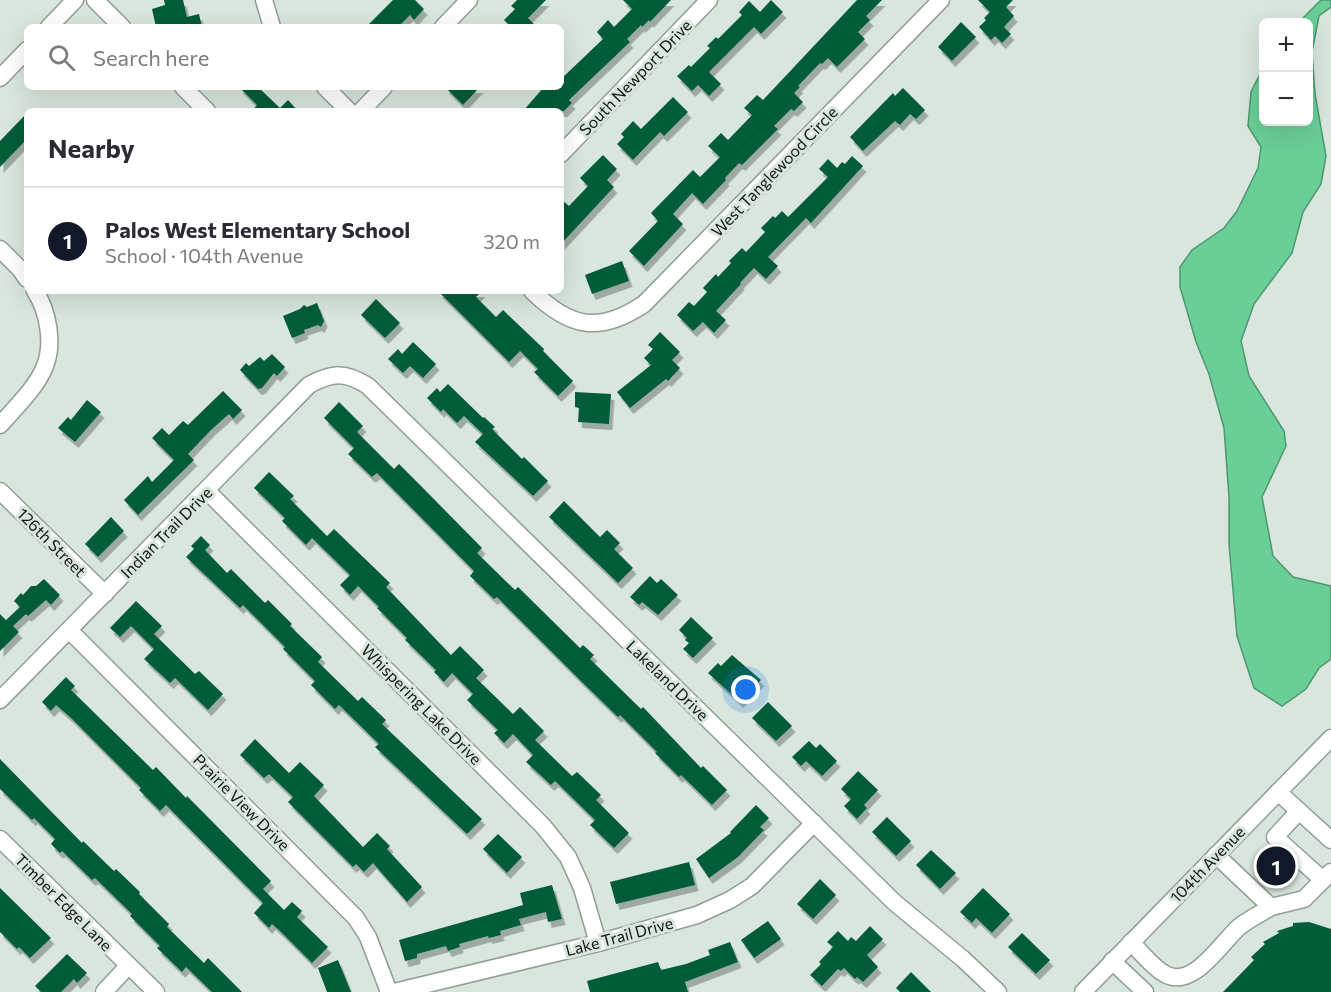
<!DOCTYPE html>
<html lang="en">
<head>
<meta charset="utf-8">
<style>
	:root { --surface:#fff; --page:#f2f2f3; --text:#2b2b33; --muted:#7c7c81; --line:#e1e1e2; --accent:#111827 }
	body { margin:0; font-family:Commissioner,sans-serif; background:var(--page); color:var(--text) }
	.controls { position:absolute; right:18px; top:18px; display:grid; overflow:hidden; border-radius:9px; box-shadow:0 6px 24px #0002 }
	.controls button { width:54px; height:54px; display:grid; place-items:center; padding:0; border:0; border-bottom:2px solid var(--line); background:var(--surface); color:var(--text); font:30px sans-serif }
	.you { position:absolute; left:746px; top:690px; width:21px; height:21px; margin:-15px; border:4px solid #fff; border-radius:50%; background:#1a73e8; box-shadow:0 0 0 9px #1a73e833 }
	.badge { display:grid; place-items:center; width:39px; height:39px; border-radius:50%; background:var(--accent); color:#fff; font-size:20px; font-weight:700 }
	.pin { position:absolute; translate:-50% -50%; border:3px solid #fff; box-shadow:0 2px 6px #0006 }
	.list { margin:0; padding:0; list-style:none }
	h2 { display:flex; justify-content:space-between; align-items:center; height:78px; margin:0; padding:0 24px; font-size:26px }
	h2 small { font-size:20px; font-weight:400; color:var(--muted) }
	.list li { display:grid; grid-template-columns:39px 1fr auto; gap:18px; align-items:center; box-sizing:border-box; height:108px; padding:0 24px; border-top:2px solid var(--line) }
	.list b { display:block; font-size:22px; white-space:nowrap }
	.list p { margin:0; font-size:20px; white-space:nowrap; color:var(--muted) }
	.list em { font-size:20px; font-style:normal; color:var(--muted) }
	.icon { flex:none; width:33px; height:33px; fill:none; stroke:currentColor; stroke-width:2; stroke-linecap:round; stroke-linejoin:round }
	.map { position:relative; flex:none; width:1331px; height:992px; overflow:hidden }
	.search { position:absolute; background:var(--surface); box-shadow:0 6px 24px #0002; left:24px; top:24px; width:540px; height:66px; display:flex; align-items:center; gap:15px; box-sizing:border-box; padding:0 21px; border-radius:9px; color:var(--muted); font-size:22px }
	.panel { position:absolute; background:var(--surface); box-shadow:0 6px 24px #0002; left:24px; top:108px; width:540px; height:186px; border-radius:9px }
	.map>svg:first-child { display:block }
	.water { fill:#6ace97; stroke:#4f976f; stroke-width:1.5 }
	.building { fill:#005d38; filter:url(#shadow) }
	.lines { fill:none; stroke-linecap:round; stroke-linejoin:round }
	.minor-casing { stroke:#919e96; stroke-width:19 }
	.minor { stroke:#fff; stroke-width:16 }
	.labels { text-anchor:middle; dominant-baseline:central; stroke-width:6; stroke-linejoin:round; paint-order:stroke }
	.street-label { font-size:16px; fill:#111613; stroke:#d8e6dd }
</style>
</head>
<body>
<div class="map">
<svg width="1331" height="992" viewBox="0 0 1331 992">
	<defs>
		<filter id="shadow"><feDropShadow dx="3.5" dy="6" stdDeviation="0" flood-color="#0004"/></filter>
	</defs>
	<rect width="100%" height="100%" fill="#d8e6dd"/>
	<!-- water -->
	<path class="water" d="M1321,0H1331V7L1319,16L1312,52L1315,94L1326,156L1321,184L1303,212L1292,253L1254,304L1241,341L1249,376L1284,431L1286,446L1262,497L1273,556L1293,577L1331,586V659L1319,668L1306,689L1282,706L1254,688L1237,636L1229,544V497L1224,428L1209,374L1196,342L1180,287V267L1192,250L1224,228L1237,211L1258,168L1261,147L1248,126L1251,92L1263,68L1264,122H1308V22H1299Z"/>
	<!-- building -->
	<g class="building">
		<path d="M164,0H183L187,17L199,14L202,27H169L168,24L156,27L152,9L165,5Z"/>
		<path d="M393,0H415L424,9L414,20L410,15L398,27H366Z"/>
		<path d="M517,0H546L528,18L537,27H511L504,20L515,9L511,6Z"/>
		<path d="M623,0H671L650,22L649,20L642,27L641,25L627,39L630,42L569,100L572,103L564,111H523L544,87H561V79L603,39L597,32L608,20L614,27L632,9Z"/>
		<path d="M771,0L783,12L761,34L754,27L709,72L721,84L709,96L698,85L692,91L677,76L689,65L691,67L710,48L707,46L716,37L718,39L742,15L739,12L749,1L760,12Z"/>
		<path d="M857,0H882L866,16L870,20L858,32L865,39L837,67L828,58L822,64L820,63L798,86L800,87L794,93L803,102L794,111L791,109L774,126L778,129L742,165L739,163L725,178L726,180L703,204L692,193L673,214L683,224L644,266L629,251L658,221L651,213L693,170L700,177L720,157L708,146L721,133L728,140L752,115L744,108L757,95L763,100Z"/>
		<path d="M978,0H1013L1006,7L1014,16L1004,27L1011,34L1002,43L995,36L991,40L979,27L986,20L984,18L990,12Z"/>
		<path d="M961,22L976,37L952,61L938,47Z"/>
		<path d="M239,87H258L280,108L288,100L298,111H252L257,105Z"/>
		<path d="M445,87H480L463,105Z"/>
		<path d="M903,88L925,110L916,119L910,114L900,125L895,121L863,151L850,137L893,93L895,96Z"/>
		<path d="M673,97L688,112L664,136L660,132L633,160L617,144L624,137L621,134L633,121L641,129Z"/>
		<path d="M27,113V139L0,167V141Z"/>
		<path d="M603,155L617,169L607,180L614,187L561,244V199L569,206L588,186L580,178Z"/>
		<path d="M852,156L863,166L811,223L806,218L768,257L778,266L766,279L754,268L740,283L741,284L716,311L726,320L714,333L703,322L693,331L677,315L689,302L694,306L707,292L703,288L716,274L718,277L731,263L729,261L742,248L746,252L765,232L761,228L773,216L775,218L782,211L788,217L828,177L819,169L828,159L837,168L842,162L845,164Z"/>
		<path d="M622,261L629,281L592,294L585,275Z"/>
		<path d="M438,291H482L476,297L496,317L503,310L544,349L543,351L573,381L558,396L534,372L538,369L520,351L509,362Z"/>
		<path d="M376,299L400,323L385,338L361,315Z"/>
		<path d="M317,303L324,321L321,327L318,325L304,330L305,333L292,338L283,316L300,309L304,305L307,307Z"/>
		<path d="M660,332L680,352L672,360L680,368L668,381L666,379L630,408L617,392L651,365L644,358L653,349L648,345Z"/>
		<path d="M413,342L436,364L423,378L410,366L403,373L388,359L398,349L402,354Z"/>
		<path d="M272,354L285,367L277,376L274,373L262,388L258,389L240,370L246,363L249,366L260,357L264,361Z"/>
		<path d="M448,384L483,418L484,417L495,427L492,429L522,459L524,457L548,481L533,496L475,442L483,434L464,416L457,423L443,409L441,412L427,398L437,388L440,392Z"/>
		<path d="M223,391L242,410L233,419L229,414L211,430L188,454L194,460L138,515L124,500L148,476L152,482L174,460L152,438L162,428L169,435L183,421L188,425Z"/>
		<path d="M575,392L611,394L609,424L578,422L579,408L575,407Z"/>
		<path d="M87,400L101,412L75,442L58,428L68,417L71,420Z"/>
		<path d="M339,402L363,426L357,432L394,469L399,464L423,488L482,548L477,553L515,590L518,587L580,648L583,645L594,655L590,659L641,709L643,707L701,768L703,766L727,790L712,805L681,775L679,777L655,753L657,752L620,715L618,717L586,686L497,597L494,599L470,576L474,571L377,473L372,477L348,454L354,448L324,418Z"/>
		<path d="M269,472L294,496L290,499L327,536L334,529L390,583L386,587L451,655L460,646L484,670L476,678L513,714L520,707L544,731L535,740L572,776L577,772L601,795L596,800L629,833L614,848L590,825L595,820L555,781L551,785L526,762L533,755L513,734L504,743L494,733L498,730L467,700L473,694L452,673L444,682L434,672L436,670L405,640L407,638L377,608L379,607L358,586L350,595L340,585L350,575L312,538L306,545L282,521L285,518L254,488Z"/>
		<path d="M564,501L600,537L607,530L620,543L614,549L633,568L618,583L549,517Z"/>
		<path d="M111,517L124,531L98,557L85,544Z"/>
		<path d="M201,536L210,545L205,550L227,573L231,569L265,603L268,600L292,624L290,626L322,657L318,662L358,701L362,697L386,720L382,724L482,819L467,834L375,747L379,744L339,705L335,709L311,685L315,681L283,649L285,647L243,605L240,608L186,557L194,549L191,546Z"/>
		<path d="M650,576L657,583L661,579L678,595L658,615L642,602L639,605L630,597Z"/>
		<path d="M44,579L60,595L51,605L46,600L28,616L26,614L13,626L19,632L0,651V614L6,620L20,607L14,601L21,593L23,595L31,586H36Z"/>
		<path d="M136,601L162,626L154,634L195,674L199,671L223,694L208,710L175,678L170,683L144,659L154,649L131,626L120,637L110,628Z"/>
		<path d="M691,617L713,638L693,658L683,649L689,643L685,640L687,638L679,630Z"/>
		<path d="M732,655L761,680L740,702L708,673L718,663L721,666Z"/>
		<path d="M66,677L75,686L71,690L153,770L156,767L186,798L187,796L271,881L263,889L284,910L292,902L302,911L297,917L328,947L312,963L281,932L272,924L269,928L254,913L263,903L166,805L160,811L139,790L141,788L71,718L56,705L51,711L42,702Z"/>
		<path d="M768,702L792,726L776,741L752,718Z"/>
		<path d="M255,739L289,773L300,762L324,785L314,796L363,847L377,833L390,846L387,849L422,887L407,902L373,863L364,872L356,864L353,867L288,802L293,797L269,774L264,778L240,755Z"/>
		<path d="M809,741L816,748L820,744L837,761L822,776L806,761L801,766L792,757Z"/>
		<path d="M0,759L82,843L83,841L114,871L116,869L140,892L139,894L169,924L167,927L204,963L208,958L242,992H212L186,967L182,972L157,948L160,946L130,916L132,914L95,878L92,880L62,851L60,853L51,844L55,839L34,818L32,820L0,789Z"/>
		<path d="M858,771L878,790L864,805L867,808L857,819L844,806L851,799L841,789Z"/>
		<path d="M756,805L769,818L760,827L764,830L738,857L709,878L696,859L731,833L730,832Z"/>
		<path d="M887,817L911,841L896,856L872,832Z"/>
		<path d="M498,834L522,857L507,873L483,849Z"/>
		<path d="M931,850L956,873L940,889L916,865Z"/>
		<path d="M689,862L695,885L616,904L610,882Z"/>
		<path d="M820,879L836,895L813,919L797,904Z"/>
		<path d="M552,885L562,919L548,922L546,912L519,919L521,925L500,931L501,935L489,938L488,936L459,944L460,947L448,951L446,946L417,954V958L405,961L399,940L523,905L520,893Z"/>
		<path d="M0,888L51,938L30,958L19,947L17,949L0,932Z"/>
		<path d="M983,888L1010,914L992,933L976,918L972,923L960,912Z"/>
		<path d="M768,921L781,939L754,958L741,940Z"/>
		<path d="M1309,922L1331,929V992H1223L1254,960L1251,957L1265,944L1263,942L1279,933L1277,931L1293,926V923Z"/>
		<path d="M870,926L883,939L867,955L878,967L863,982L857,977L855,979L844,968L841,971L838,969L822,986L810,975L821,964L819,962L833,947L827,942L838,931L848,941L851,937L856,941Z"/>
		<path d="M1022,933L1050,960L1036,974L1008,947Z"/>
		<path d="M730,942L738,962L685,982L688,992H590L587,981L658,962L661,970L686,964L710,955L708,950Z"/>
		<path d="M67,954L87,973L77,983L74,979L61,992H41L35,986Z"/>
		<path d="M338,960L351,992H327L318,968Z"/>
		<path d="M911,972L931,992H900L896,988Z"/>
	</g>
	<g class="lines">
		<defs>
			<g id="minor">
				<path d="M95,0L122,27"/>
				<path d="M264,0L272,27"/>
				<path d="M49,27L75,0"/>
				<path d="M443,27L469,0"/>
				<path d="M0,78L27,50"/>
				<path d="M183,87L207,111"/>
				<path d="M325,87L349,111"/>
				<path d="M361,111L384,87"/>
				<path d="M561,154L709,0"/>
				<path d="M0,249L20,269L27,279"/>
				<path d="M532,291C570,328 599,334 644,304L941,0"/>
				<path d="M0,425C15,408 37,387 45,366C54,343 48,311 35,291"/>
				<path d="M0,491L105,594"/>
				<path d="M207,491L543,826L568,857L582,888L598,943"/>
				<path d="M69,630L356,918L368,937L389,992"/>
				<path d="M0,700L309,385C333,372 346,372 368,386L894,902L963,959L998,992"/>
				<path d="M1278,792L1331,840"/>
				<path d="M1299,811L1275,837L1323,880"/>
				<path d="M0,839L156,992"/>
				<path d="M1216,855L1271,907L1304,899L1331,872"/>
				<path d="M1131,942C1141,952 1152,967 1165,974C1193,990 1221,943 1239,927C1249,919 1260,914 1271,907"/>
				<path d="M1112,961L1145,992"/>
				<path d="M104,992L128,966"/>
				<path d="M394,992L598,943L697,915L730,900L752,886L814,823"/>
				<path d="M1083,992L1331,738"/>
			</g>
		</defs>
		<!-- minor casing -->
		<use href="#minor" class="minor-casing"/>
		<!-- minor -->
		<use href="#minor" class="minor"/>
	</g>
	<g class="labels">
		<!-- street labels -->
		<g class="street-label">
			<text transform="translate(635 77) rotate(-46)">South Newport Drive</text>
			<text transform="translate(774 171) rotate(-46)">West Tanglewood Circle</text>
			<text transform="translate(166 532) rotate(-45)">Indian Trail Drive</text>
			<text transform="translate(52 542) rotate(45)">126th Street</text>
			<text transform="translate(668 680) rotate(44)">Lakeland Drive</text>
			<text transform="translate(422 704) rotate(45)">Whispering Lake Drive</text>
			<text transform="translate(242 802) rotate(45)">Prairie View Drive</text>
			<text transform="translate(1207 864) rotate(-46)">104th Avenue</text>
			<text transform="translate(64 902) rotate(45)">Timber Edge Lane</text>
			<text transform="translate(619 936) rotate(-15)">Lake Trail Drive</text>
		</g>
	</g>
</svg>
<div class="controls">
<button>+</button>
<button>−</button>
</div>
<div class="you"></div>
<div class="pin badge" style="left:1276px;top:866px">1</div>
<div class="search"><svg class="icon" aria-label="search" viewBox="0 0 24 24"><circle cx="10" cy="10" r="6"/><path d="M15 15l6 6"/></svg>Search here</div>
<section class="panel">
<h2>Nearby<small></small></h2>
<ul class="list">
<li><span class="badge">1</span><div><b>Palos West Elementary School</b><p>School · 104th Avenue</p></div><em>320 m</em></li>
</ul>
</section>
</div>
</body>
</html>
